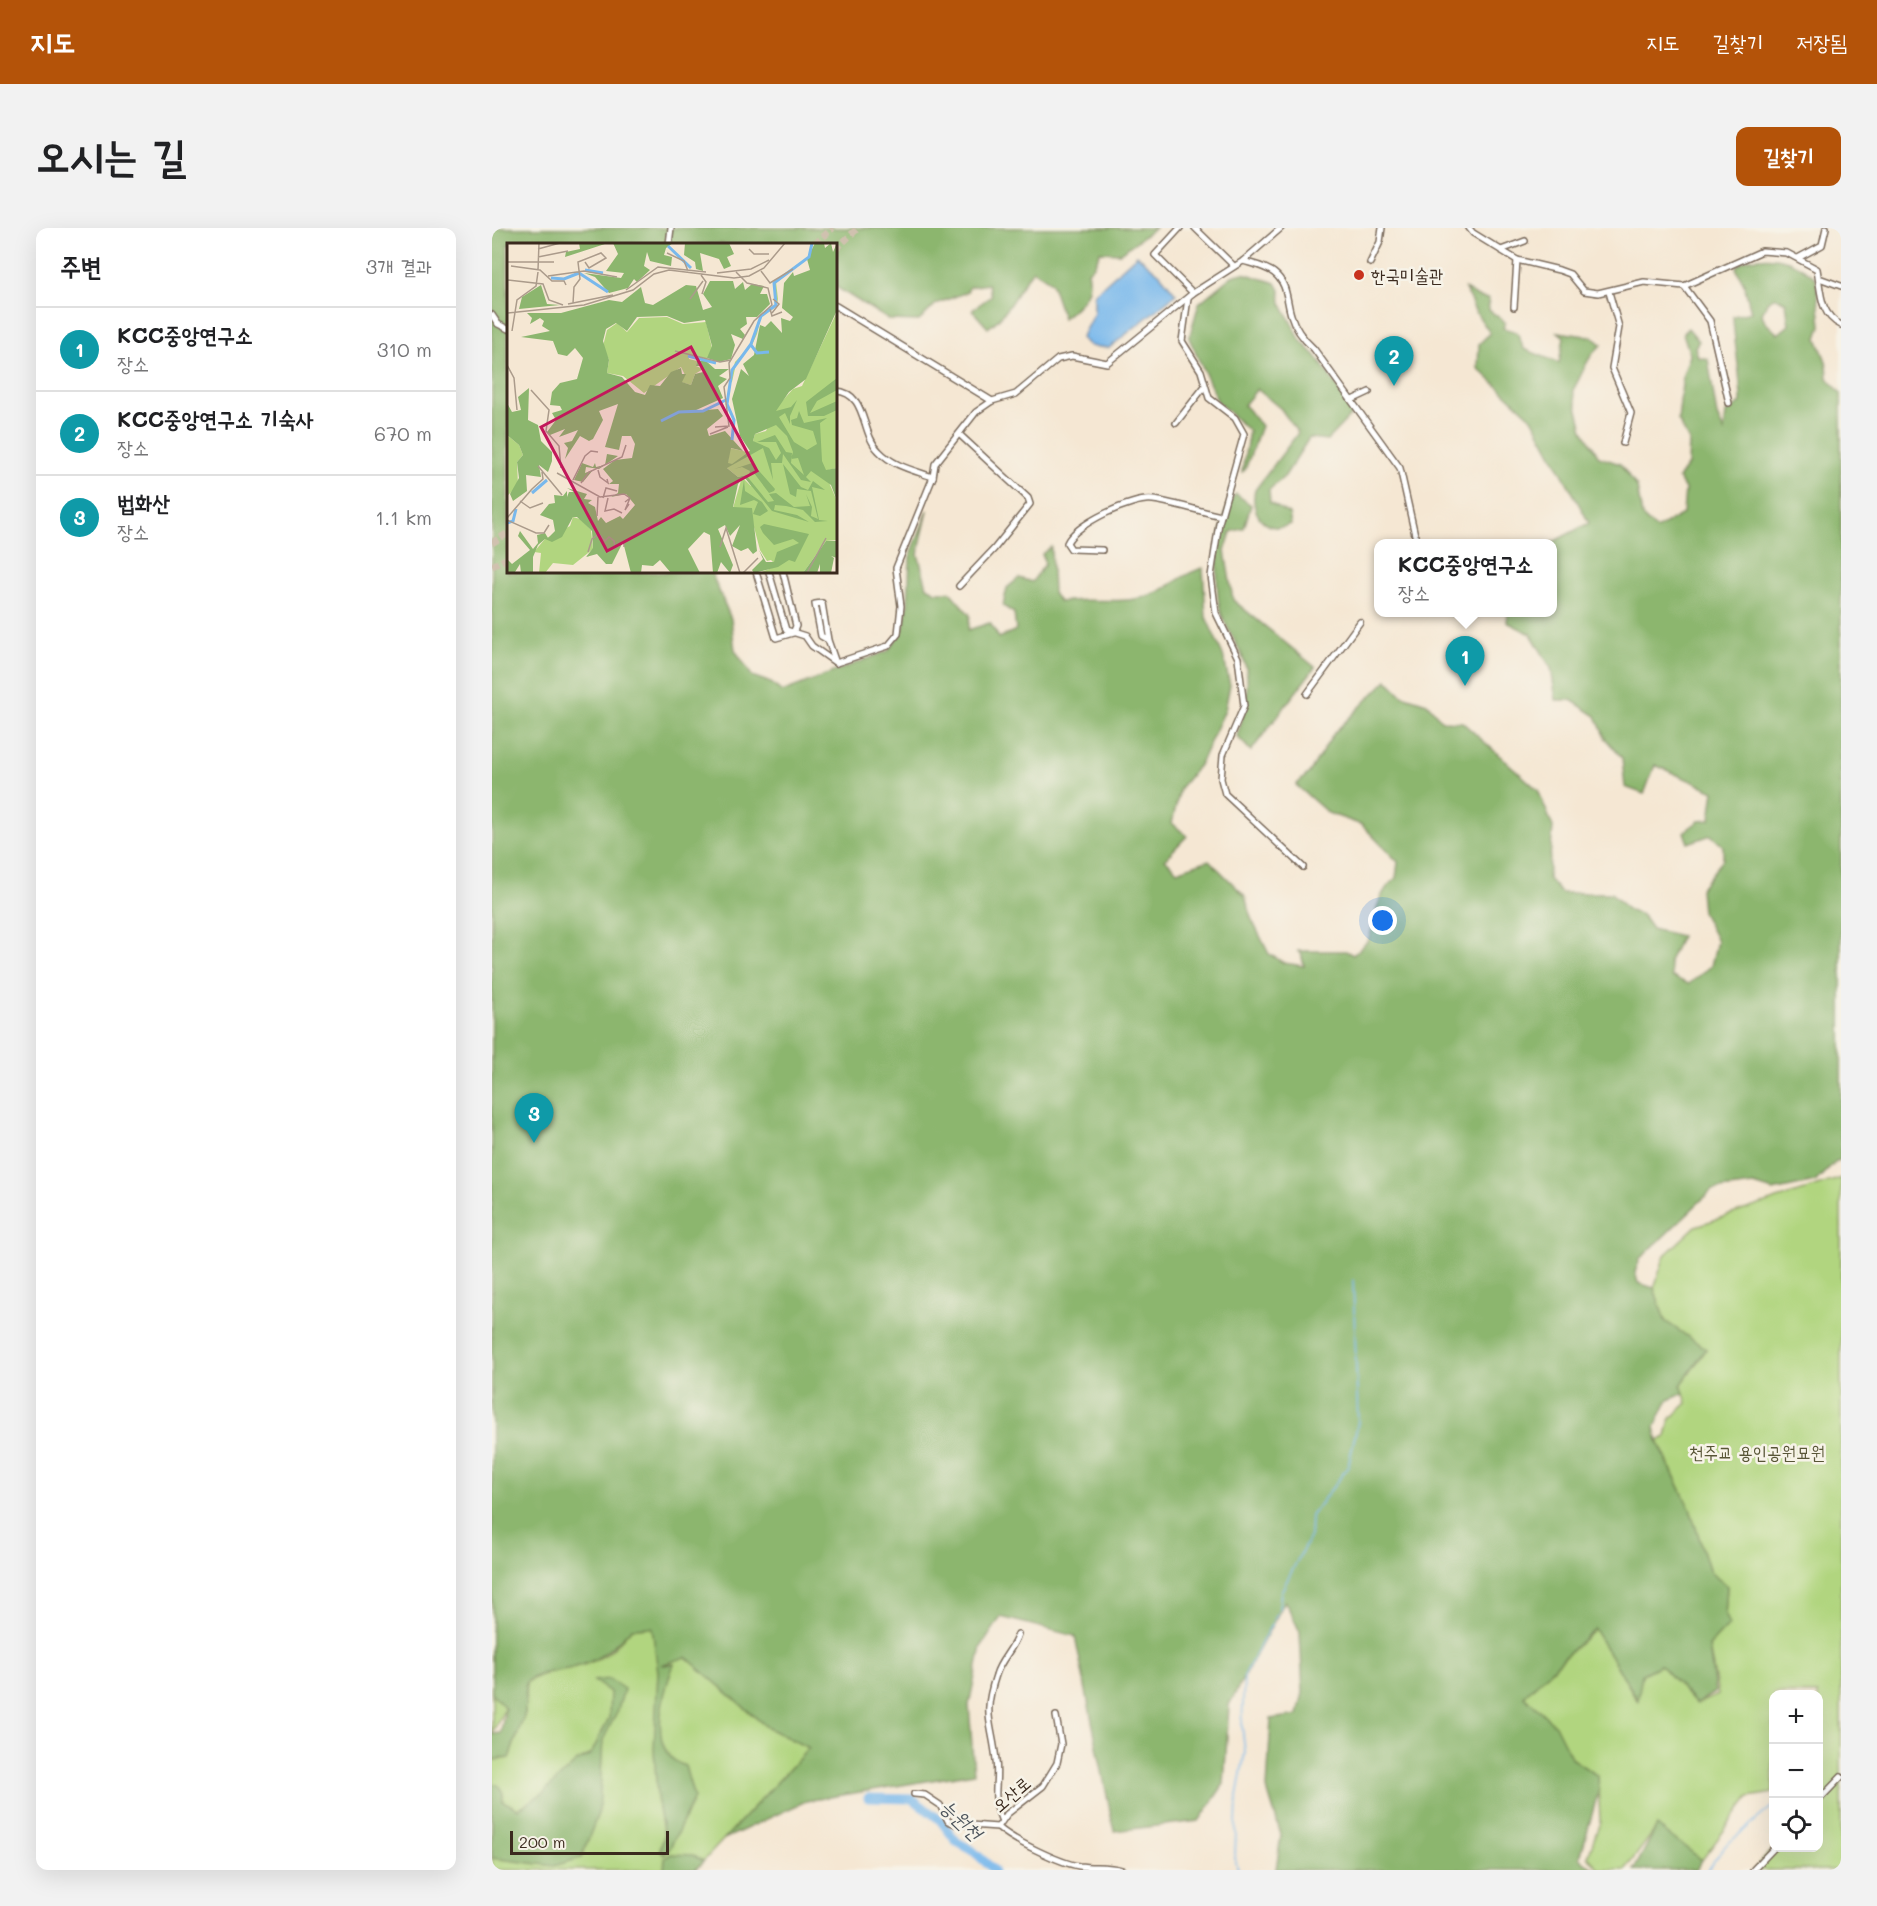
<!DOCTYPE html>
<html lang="ko">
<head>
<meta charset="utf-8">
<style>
	:root { --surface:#fff; --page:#f2f2f2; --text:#202124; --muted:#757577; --line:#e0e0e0; --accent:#b45309 }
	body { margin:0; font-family:Mali,"Poor Story",sans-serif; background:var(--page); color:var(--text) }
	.controls { position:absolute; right:18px; bottom:18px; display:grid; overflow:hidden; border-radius:12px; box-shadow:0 6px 24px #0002 }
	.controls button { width:54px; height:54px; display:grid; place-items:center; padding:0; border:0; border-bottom:2px solid var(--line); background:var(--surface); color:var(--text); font:30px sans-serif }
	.scale { position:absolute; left:18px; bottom:15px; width:159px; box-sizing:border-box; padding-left:6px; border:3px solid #3b2a1e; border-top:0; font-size:16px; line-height:21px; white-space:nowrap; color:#3b2a1e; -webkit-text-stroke:4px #f7f3e8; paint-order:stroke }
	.you { position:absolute; left:891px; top:693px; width:21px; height:21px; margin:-15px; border:4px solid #fff; border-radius:50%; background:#1a73e8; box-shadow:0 0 0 9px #1a73e833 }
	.badge { display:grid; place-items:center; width:39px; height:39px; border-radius:50%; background:var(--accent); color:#fff; font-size:20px; font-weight:700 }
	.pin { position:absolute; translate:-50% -50px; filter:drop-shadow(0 2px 3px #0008) }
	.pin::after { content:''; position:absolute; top:32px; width:21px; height:18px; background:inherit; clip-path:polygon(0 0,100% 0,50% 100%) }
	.popup { position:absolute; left:882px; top:311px; width:183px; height:78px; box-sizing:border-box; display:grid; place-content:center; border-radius:12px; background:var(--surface); filter:drop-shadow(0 2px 4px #0005); font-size:20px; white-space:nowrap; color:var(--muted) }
	.popup b { font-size:22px; color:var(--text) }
	.popup::after { content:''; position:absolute; left:50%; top:100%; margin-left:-12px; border:12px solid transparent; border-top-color:var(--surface) }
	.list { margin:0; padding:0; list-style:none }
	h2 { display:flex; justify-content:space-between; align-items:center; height:78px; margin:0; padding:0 24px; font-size:26px }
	h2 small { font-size:20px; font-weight:400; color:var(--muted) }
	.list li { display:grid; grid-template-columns:39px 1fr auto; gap:18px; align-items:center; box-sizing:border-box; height:84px; padding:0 24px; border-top:2px solid var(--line) }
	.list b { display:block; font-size:22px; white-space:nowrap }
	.list p { margin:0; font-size:20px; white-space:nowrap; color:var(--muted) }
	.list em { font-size:20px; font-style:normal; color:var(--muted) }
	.icon { flex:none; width:33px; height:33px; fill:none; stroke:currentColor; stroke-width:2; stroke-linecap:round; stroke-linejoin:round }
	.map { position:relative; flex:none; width:1349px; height:1642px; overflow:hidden; border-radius:12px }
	header { display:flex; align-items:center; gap:36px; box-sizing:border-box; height:84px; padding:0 30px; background:var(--accent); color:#fff }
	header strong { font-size:28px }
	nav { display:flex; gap:33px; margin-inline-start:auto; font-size:21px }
	.intro { display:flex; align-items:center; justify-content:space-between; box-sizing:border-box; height:144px; padding:0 36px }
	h1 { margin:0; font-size:42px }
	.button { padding:15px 27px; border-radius:12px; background:var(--accent); color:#fff; font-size:21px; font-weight:700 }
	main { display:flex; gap:36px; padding:0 36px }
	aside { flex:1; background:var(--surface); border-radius:12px; box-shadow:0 6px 24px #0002 }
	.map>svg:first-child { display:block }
	.green { fill:#b1d57f; stroke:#76804e; stroke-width:1.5 }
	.forest { fill:#8cb66e; stroke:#647046; stroke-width:1.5; fill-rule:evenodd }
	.water { fill:#78b8ec; stroke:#5a7185; stroke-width:1.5 }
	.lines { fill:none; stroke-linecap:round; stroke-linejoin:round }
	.stream { stroke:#78b8ec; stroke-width:1.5 }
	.river { stroke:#78b8ec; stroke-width:9 }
	.major-tunnel { stroke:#d0c1af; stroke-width:7; stroke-dasharray:7 3.5; stroke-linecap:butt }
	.minor-casing { stroke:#7c6c5d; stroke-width:8 }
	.minor { stroke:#fff; stroke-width:5 }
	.poi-dot { fill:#c8321e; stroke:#f7f3e8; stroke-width:2 }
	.labels { text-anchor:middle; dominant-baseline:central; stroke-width:5; stroke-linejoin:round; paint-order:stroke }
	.poi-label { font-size:18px; fill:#3b2a1e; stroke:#f7f3e8; text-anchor:start }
	.park-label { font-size:18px; fill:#585536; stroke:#f7f3e8 }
	.street-label { font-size:18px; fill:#3b2a1e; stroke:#f7f3e8 }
	.water-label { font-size:20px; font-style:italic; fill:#4d555c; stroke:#f7f3e8 }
	.inset-river { fill:none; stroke:#78b8ec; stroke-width:3 }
	.inset-road { fill:none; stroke:#ab9b8b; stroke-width:1.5 }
	.view { fill:#c2185b; fill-opacity:0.15; stroke:#c2185b; stroke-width:3 }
	.inset-edge { fill:none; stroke:#3b2a1e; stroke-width:3 }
</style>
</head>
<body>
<header>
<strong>지도</strong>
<nav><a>지도</a><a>길찾기</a><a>저장됨</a></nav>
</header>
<div class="intro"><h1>오시는 길</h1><a class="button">길찾기</a></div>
<main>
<aside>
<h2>주변<small>3개 결과</small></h2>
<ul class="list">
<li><span class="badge" style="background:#0f9aa8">1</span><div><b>KCC중앙연구소</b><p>장소</p></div><em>310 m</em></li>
<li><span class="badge" style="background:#0f9aa8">2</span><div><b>KCC중앙연구소 기숙사</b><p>장소</p></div><em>670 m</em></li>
<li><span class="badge" style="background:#0f9aa8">3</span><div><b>법화산</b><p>장소</p></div><em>1.1 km</em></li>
</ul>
</aside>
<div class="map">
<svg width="1349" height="1642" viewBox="0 0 1349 1642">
	<rect width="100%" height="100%" fill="#f7f3e8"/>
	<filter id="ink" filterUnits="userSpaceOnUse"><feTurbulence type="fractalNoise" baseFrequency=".0167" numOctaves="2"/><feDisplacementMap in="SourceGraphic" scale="12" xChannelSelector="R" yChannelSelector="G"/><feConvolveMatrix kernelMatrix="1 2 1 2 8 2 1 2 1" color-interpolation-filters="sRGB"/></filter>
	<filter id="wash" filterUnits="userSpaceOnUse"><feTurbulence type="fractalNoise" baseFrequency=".008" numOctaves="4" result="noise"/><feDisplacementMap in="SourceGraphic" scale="24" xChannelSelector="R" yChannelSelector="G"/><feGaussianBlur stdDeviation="1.35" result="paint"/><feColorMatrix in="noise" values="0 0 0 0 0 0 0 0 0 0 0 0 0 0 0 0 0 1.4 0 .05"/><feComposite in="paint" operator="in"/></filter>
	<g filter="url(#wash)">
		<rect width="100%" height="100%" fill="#f5e7d3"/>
		<!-- green -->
		<g class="green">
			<path d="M1349,950V1642H1261L1282,1620H1326V1466H1282L1281,1565L1257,1569L1210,1632L1165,1599L1133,1642H1107L1096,1628L1108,1594L1106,1548L1077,1530L1032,1468L1103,1401L1145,1472L1150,1446L1168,1437L1204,1476L1226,1467L1217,1418L1236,1397L1233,1388L1235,1358L1218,1345L1198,1281L1166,1213L1174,1209L1178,1191L1195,1175L1189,1157L1214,1122L1173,1093L1162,1060L1173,1027L1204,998Z"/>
			<path d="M160,1399L276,1500L317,1520L203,1642H0V1532L17,1530L33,1485L34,1455C60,1437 88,1444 113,1427C123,1421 132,1408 140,1400Z"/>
			<path d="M0,1461L13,1480L0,1506Z"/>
		</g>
		<!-- forest -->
		<g class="forest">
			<path d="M0,0H663L628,25L608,24L602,38L596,43C601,66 588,77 571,90L559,54L541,42C524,62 517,85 496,100L480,82L499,68L496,56L477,59L475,64L444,76L427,93L397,92L344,59V16H16V344H219L239,391L243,422L260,448L279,455L290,464L396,423L411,402L416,376L418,329L436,282L426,326L435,359L444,364H458L478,387L476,402L498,395L507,410L524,402L522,385L511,378L515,360L527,350L540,354L553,336L550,326L559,319L561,365L567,374C597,369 627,377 656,368C676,362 690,345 711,340L714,389L731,427L738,457L733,482L708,536L688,560L680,595L695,608L673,631L685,643L717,632L753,668L759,690L777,726L792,735L812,738L809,725L805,723H854L861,727C866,722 875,716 877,710C885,688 883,667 904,650L906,634L870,597L836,585L804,557L817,545L842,505L895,452L910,467L935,475L950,493L970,494L1046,562L1061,599L1056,650L1069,665H1119L1136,682L1150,687L1160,701L1189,708L1177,733L1180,749L1197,756L1219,738L1225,713L1210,684L1208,661L1231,631V618L1219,607L1196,615L1192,604L1207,593L1218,592L1222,563L1163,537L1152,566L1133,559L1130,530L1113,510L1104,488L1079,472H1064L1059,440L1039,406L1015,394L1016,385L1060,384L1059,315L1097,295L1040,190L986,140L987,116L998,105L983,83L973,61L986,69L996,71L997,82L1013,94L1011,100L1025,104L1032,121L1067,135L1072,109L1066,104L1100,109L1110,117C1095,127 1091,146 1081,162L1091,202L1107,229L1128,236L1145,259L1150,288L1164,301L1191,286L1193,261L1186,250L1196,237L1197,213L1186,192L1191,147L1198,127L1191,105L1196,100L1207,113L1203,119L1206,129L1216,131L1225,188L1232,203L1234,185L1249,175C1249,145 1242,118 1241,88L1259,84L1252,56L1244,40C1249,32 1257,31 1265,30C1290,27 1305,35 1324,50L1329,98L1325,110L1335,136L1336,150L1349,166V932L1344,933L1323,954L1281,963L1262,957L1220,962L1148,1031L1143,1044L1146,1055L1162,1060L1173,1093L1214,1121L1189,1157L1192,1165L1175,1173L1163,1199L1166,1214L1198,1281L1218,1344L1235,1358L1233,1388L1237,1397L1217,1418L1223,1464L1204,1476L1168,1437L1150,1446L1146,1472L1102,1401L1032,1468L1063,1497L1080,1531L1106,1548L1107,1561L1088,1630L1103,1642H784L789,1607L775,1561L779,1491L806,1487L811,1465L808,1404L793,1373L737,1477L732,1556L707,1593L622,1603L583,1408L509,1389L489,1419L477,1477L482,1545L314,1573L232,1611L317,1520L276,1500L194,1429L169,1437L182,1436C171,1465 153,1525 193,1538L202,1570L178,1620L172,1627L168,1621L172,1608L165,1570L162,1521L166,1444L160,1399L140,1400C123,1417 110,1431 87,1438C66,1445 55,1440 34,1454L33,1485L17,1530L0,1532V1506L9,1505L13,1480L0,1465ZM1283,69L1294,74L1297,97L1286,106L1273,94L1270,86L1275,74Z"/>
			<path d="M751,45L784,55L788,62L789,75L809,113L824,128L862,184L835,212L817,210L793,248L777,262L778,275L797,286L799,296C776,308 757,286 763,262L806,205L789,181L765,161L752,177L769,198L753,242L750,244L757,203L726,174L697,110L707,75L740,48Z"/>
			<path d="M744,266L759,277L752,300L739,304L733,323L741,372L823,439L759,523L745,508C752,488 758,462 754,440C750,419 733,402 728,381C722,357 725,283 744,266Z"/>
			<path d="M117,1451L132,1461L126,1482L111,1512L107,1583L89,1630L62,1638L0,1630V1556H6L11,1565V1573L26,1581L51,1565L84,1534L99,1526L117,1490L118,1464L102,1453Z"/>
			<path d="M1165,1598L1210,1632L1204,1642H1142Z"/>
			<path d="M179,1626L201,1627L211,1633L203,1642H172L173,1630Z"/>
		</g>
		<!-- water -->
		<path class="water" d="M645,27L668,46L684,66L617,120L598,118L589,110L602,85V66Z"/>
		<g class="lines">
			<!-- stream -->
			<g class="stream">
				<path d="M746,1642L743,1630L745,1568L753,1524L750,1498L752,1448L787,1382L789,1364L818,1308L819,1288L856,1239L866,1194L861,1052"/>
				<path d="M1215,1642L1233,1618L1282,1577"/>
			</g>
			<!-- river -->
			<path class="river" d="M376,1570L421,1571L448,1592L465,1614L480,1622L502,1642"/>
		</g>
	</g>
	<g filter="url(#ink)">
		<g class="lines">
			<!-- major-tunnel -->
			<g class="major-tunnel">
				<path d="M323,16L341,0"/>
				<path d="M344,21L366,0"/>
				<path d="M0,315L16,305"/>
				<path d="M0,338L16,330"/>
			</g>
			<defs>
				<g id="minor">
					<path d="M688,0L663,27L701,65"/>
					<path d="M703,0L742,38"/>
					<path d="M977,0L981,5L1025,32L1067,42L1078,46L1092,63L1106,65L1152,54L1192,58L1270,23L1295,25L1325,41C1329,63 1327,86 1349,97"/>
					<path d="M177,16L179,0"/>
					<path d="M1009,22L1033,13"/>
					<path d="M1306,30L1330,17L1334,0"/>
					<path d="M751,33C761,36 773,38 782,45C796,56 794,71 799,87C803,101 811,111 822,121L908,240L925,316"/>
					<path d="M878,35L888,14L890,0"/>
					<path d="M1327,50L1349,58"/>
					<path d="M1192,58L1218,93L1237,175"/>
					<path d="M1117,64L1127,99L1120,140L1139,185L1131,215"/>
					<path d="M696,70L690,113L709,143L717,170L743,190L752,206L727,295L719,348L724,385L746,430L752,478L731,527L729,551L733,566L811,639"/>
					<path d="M344,78L500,173"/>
					<path d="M1022,79L1025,32"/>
					<path d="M0,87L6,96L16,101"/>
					<path d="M344,163C376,165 368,205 387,223C401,238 421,242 441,249"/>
					<path d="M860,172L877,164"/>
					<path d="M684,195L713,158"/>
					<path d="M467,206L536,270L538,276L502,321L467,358"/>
					<path d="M610,322L579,321L575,315C583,296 641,269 661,272C683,275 707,283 729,288"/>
					<path d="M264,344L284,410L301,405L304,398L291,344"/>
					<path d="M277,344L294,402L313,408L320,418L344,435L336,412L330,375L323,376L329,408L336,412"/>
					<path d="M344,435L396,418L406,406L409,378L404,340L441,249L443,236L484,184L500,173L524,166L566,131L580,128L615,135L701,65L751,33L789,0"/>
					<path d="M815,466L868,394"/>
					<path d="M564,1488L569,1516L565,1535L551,1558L515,1586L506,1599C520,1612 568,1635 587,1638C602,1640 616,1638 630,1642"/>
					<path d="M422,1566L433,1567L448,1577L456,1593L464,1596L506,1599"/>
					<path d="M1326,1573L1349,1549"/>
					<path d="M509,1591C499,1566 507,1557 504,1532C500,1494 490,1488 504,1447C508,1432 521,1422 526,1406"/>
					<path d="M1261,1642L1282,1620"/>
				</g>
			</defs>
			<!-- minor casing -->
			<use href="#minor" class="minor-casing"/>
			<!-- minor -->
			<use href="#minor" class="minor"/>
		</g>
	</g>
	<!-- markers -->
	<circle class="poi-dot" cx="867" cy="47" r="6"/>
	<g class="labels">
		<!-- poi labels -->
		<g class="poi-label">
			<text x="879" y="47">한국미술관</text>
		</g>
		<!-- park labels -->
		<g class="park-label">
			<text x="1265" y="1224">천주교 용인공원묘원</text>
		</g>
		<!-- street labels -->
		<g class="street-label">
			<text transform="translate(519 1566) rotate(-41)">오산로</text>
		</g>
		<!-- water labels -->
		<g class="water-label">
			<text transform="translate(470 1591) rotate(44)">능원천</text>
		</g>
	</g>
	<!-- overview -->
	<g transform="translate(15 15)">
		<rect width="330" height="330" fill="#f5e7d3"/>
		<path d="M306,0L304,10L302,15L269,39L271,56L270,62L266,66L254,74L250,91L245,102L229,121L225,139L223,140L228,119L243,103L253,74L268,63L267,39L302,14ZM330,69V225L317,228L330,258V297L319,298L296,330H252L270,323L264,317L260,318L253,307L242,265H226L235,234L244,243L239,232L231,234L220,225L223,205L240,209L250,205L246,198L248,191L259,188L269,165L286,146L295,143ZM160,74L176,81L199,79L205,105L200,116L181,111L182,116L190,118L189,123L196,126L188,131L184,142L174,139L178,132L174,124L137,150L116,133L100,130L102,117L96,103L100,87L110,80L120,89L132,75ZM0,192L12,202L16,212L10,219L11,243L0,253ZM66,274L73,276L84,287L86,306L66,322L46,320L38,330H32L34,310L27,309L38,296L63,283Z" fill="#b1d57f"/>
		<path d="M72,0H101L58,14L59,9L73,6ZM106,0H166L159,5L157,12L165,14L164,23L143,18L140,9L137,23L143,27L130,39L127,36L121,45L102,50L88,34L77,30L114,35L117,30L99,28L111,11ZM178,0H222L227,11L220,14L224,23L217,26L212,16L193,10L196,28L189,26L188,19L177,12ZM308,0H317L318,5L324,0L326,9L330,0V67L299,136L282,149L269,168L284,164L290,157L283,173V181L278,170L272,174L287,199L300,207L310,201L306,188L285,182L284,177L290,175L292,168L297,180L320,175L313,180L315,218L319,227L330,225V258L324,242L304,228L299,234L304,239L294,237L276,211L275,220H264L266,237L256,205L220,225L231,234L239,232L261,259L267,258L262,251L269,250L287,264L303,263L299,251L305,264L304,273L311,276L304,248L290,246L289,254L283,251L276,221L294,244L301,247L306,238L318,247L305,244L312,277L321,278L308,279L296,267L279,263L268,262L267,267L290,272L302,279L265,268L237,234L231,241L226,264L245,265L250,308L246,311L241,305L234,308L225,303L233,282L223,293L218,282L211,286L226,322L223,330L214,319L210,330H206L203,292L197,289L181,306L193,330H164L153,317L146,323L135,322L134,330H124L116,299L105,321H99L90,311L79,314L86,305L85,288L70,274H66L55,294L45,299L38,296L31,302L26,314V330H14L13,321L8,329L0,330V316L5,321L23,307L11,293L13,288L26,306L31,300L30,292L38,290L41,295L48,288L46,277L33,272L42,261L48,260L47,252L56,253L60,248V254L62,249H67L60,245L80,251L77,256L85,257L81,260L88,264L91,278L94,274L99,280L113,273L116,276L128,262L119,251L104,254L111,250L112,241H102L106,238L96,226L108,217L125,215L128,201L124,193H115L112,207L98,204L111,161L92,168L96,177L86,196L82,198L73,193L58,216L61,205L57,200L65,198L71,187L52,194L58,186L43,192L40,189L49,177L45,170L55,167L53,163L43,162L45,149L53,140L70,136L76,115L68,105L60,113L51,111L46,98L14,94L43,88L35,83L37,78L33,75L23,81L25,75L20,70H54L102,57L115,59L134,44L138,60L146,62L179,42L189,43L196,67L205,64L196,51L203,38H226L228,46L236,39L238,47L245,41L257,43L253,51H260L263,61L250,74H239L240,81L233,86L238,92L236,96L224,91L228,102L224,116L212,119L200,115L205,103L198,77L177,80L160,73L130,74L120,88L109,80L99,86L96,98L102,117L100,130L115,134L128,149L138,152L143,142L153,143L164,129L174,125L175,131H179L175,139L184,142L188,131L196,129L195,123H189L190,118H199L208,126H222L212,133L220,136L211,143L216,155L187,168L211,166L216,173L200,186L202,193L218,188L236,208L224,205L221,220L225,221L243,208L233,193L225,156L234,126L242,133L236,121L247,112L253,82L258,84L264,78L275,90L274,75L283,78L286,74L275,65L277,40L286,29L287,33L303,27L300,16ZM269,182L280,193L286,209L284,216L291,215L297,232L284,220L285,210L279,209L268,192L250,199H269L274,210L269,217L262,205L246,198L248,191ZM34,42L40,61L53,62L12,66L15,54ZM330,135V147L310,158L303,170L330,158V167L317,173H301L299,159ZM22,145L21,177L31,182L34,198L45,209V218L41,229L32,222L34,234L19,232L20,248L6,258L3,251L12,235L10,219L16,212L12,202L0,192V160L5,169L14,167L11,154ZM100,211L111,213L92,226L79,224L78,230L86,227L76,239L67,237L75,220L86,224L88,220L89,224L98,222ZM245,220L268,246L267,248L262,250L247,230L242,232L243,228L235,224L227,226ZM237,237L238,248L255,259L261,268L253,273L246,271L251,259L247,257L233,262ZM257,281L302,291L288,319L282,317L271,324L247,330L245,327L256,316L252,307L259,319H267L270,309L292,300L286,296L267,302L256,290L253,284ZM319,298H330V315L324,313L327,315L324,330L313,329V321L310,330H296Z" fill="#8cb66e" fill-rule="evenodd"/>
		<path class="inset-river" d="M161,3L184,25M78,27L96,30M72,30L101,49M44,35L57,36L72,30M244,102L250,110L262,109M181,113L209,120M154,178L172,169L196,168L221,156M225,197L227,177L220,161L225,127L244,101L254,73L269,62L267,40L302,14L305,0M25,250L40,237M0,280L6,278L9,266"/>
		<path class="inset-road" d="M31,6L53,0M242,6L247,11H262M160,10L177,18L181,28M31,14L61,8M0,19H47M4,23L33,27L45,38H57L59,42M31,27L32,0M254,28L263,40L286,26M210,30L244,26L262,17M194,32L199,39L195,51M41,33L77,28L110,34M0,37L36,41L42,57L56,62M119,47L151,24L199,29M183,56L196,38M66,60L67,44L73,36L71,19L94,10L99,15L82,25L78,19M61,61L106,52M263,66L265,73L275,69M0,70L77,62L126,47L147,31L162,27L227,35L242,33L257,25L278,0M265,70L272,61L266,56M5,88L10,57L29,43L31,29M168,108L213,119L224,117M0,122L7,135L10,167M24,147L42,167L39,188L52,203L54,225M208,184L222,183L217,144L223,135L222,120L247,78L265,62L261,45L240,40L229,29M203,191L221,184M31,223L55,252M91,227L93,234L101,240L100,236M50,230L93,254L117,251L123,255M66,237L78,213L84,208L91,209M74,240L82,229L115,214L119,202M25,246L36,236L35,229M96,255L99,245L110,248M101,255L98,268L107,266L115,270M13,258L23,265L36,260M118,259L123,255L118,267L122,261M90,273L91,254M0,275L25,246M0,277L29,290H37L42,282M213,304L219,285L233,330M81,309L85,296L92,291L98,298L102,294L107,298L108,305L117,299V304M236,330L251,315M300,330L319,295"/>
		<path class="view" d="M184,104L250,228L100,308L34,184Z"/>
		<rect width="330" height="330" class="inset-edge"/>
	</g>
</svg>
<div class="controls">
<button>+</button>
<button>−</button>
<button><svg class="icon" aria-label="locate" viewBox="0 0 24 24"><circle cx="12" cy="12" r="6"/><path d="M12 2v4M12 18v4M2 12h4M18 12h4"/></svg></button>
</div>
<div class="scale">200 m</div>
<div class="you"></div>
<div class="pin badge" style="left:973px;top:458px;background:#0f9aa8">1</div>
<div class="popup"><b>KCC중앙연구소</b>장소</div>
<div class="pin badge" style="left:902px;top:158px;background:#0f9aa8">2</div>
<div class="pin badge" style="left:42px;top:915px;background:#0f9aa8">3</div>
</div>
</main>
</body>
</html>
